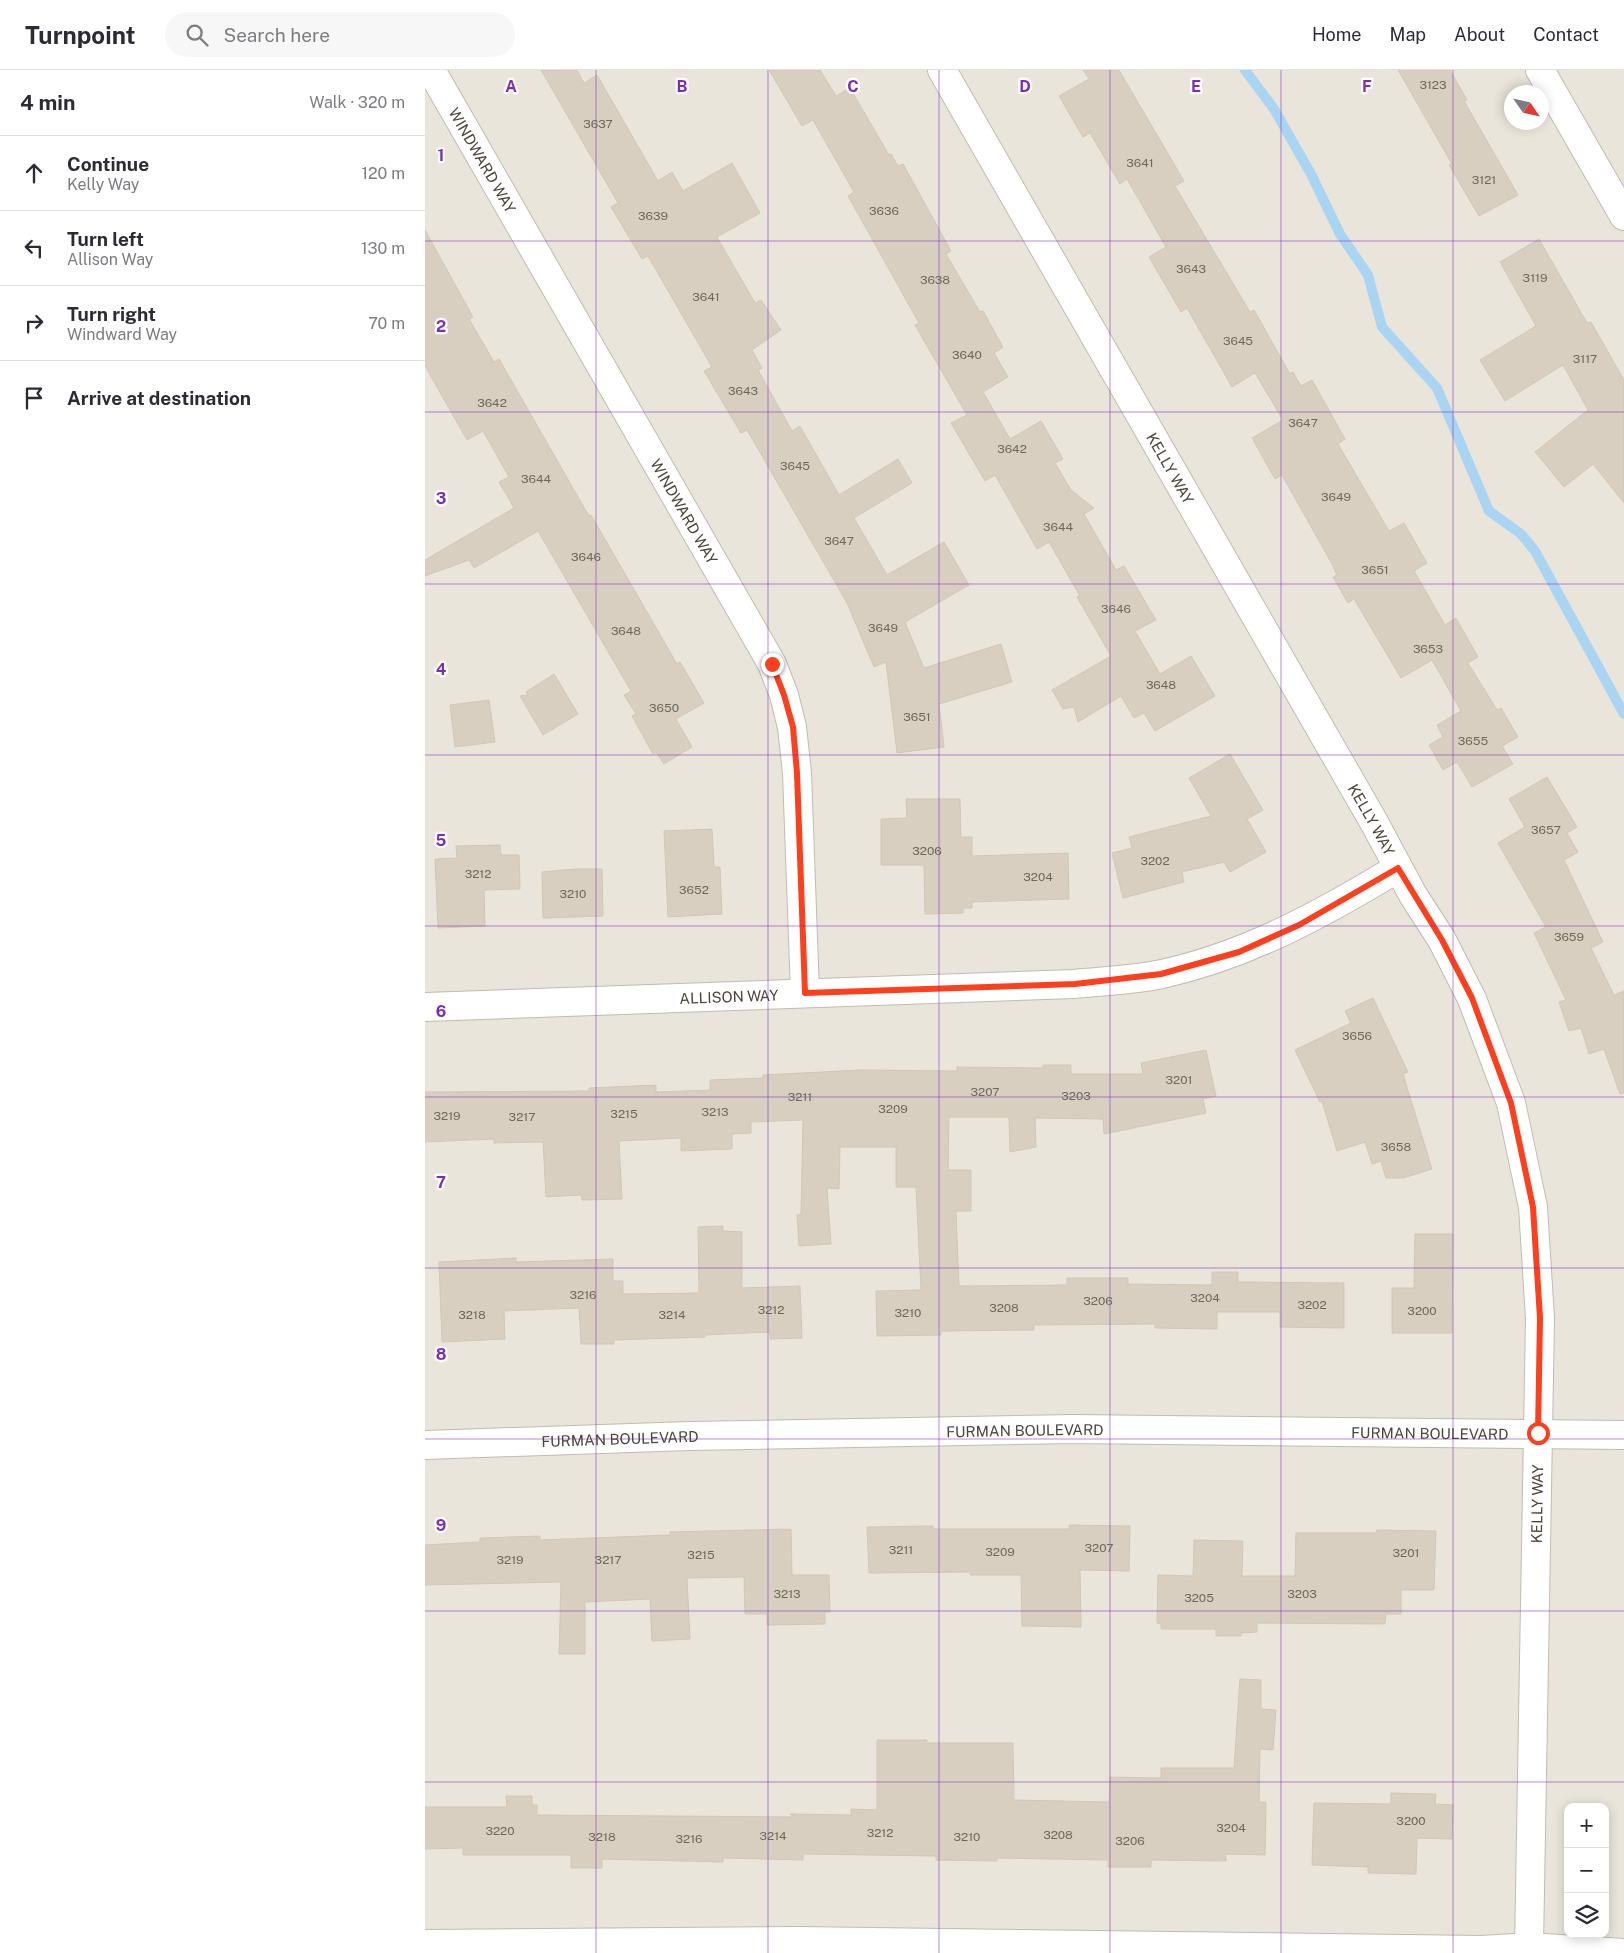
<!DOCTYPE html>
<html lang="en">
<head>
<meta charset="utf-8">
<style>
	:root { --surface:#fff; --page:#f7f7f7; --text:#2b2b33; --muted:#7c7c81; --line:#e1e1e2 }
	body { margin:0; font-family:"Public Sans",sans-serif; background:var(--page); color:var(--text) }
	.controls { position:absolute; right:15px; bottom:15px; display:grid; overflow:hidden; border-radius:10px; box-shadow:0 2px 12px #0003 }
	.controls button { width:45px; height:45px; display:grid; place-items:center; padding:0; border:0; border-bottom:1px solid var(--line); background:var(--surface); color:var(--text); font:25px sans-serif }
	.compass { position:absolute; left:1079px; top:15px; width:45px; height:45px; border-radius:50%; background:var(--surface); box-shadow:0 2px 12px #0003; rotate:124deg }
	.stop { position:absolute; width:15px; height:15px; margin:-11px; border:4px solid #fc3f1d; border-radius:50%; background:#fff }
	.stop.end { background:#fc3f1d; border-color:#fff; box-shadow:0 1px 5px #0008 }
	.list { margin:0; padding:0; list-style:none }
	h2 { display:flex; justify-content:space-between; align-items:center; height:65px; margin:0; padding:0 20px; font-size:21px }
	h2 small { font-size:16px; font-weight:400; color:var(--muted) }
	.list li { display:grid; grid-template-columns:32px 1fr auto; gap:15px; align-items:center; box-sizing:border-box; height:75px; padding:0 20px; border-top:1px solid var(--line) }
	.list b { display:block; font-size:19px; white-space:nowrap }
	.list p { margin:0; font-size:16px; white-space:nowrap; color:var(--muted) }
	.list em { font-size:16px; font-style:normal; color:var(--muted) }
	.icon { flex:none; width:28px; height:28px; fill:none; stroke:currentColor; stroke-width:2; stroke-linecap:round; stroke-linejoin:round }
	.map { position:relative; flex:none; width:1199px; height:1883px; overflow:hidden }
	header { display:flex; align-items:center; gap:30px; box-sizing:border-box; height:70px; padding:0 25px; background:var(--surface); border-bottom:1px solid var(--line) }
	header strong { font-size:24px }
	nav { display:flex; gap:28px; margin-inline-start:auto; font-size:18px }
	.search { width:350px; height:45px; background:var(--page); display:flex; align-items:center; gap:12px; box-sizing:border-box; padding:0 18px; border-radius:28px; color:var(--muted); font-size:19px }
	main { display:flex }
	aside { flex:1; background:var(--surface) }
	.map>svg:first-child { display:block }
	.residential { fill:#eae5da; fill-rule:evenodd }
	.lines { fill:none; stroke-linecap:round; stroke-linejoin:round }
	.stream { stroke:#a9d4f2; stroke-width:10 }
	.building { fill:#d8cfc1; stroke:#d3c7b4 }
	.minor-casing { stroke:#c2bbae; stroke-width:30 }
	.tertiary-casing { stroke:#c2bbae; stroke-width:30 }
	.minor { stroke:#fff; stroke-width:28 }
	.tertiary { stroke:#fff; stroke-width:28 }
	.route { stroke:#fc3f1d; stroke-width:6 }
	.grid { fill:none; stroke:#7b2cbf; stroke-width:1; stroke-opacity:0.55 }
	.labels { text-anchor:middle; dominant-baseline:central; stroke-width:4.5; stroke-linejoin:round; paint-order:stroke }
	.number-label { font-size:12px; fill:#6e675b }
	.street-label { font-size:15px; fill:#4b4439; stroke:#fff }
	.grid-label { font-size:16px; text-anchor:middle; font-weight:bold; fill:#7b2cbf; stroke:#fff; stroke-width:4.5; stroke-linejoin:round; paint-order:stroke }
</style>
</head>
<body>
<header>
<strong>Turnpoint</strong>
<div class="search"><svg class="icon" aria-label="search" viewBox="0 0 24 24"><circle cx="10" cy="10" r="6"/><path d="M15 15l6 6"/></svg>Search here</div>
<nav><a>Home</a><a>Map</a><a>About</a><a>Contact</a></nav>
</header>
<main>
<aside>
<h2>4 min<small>Walk · 320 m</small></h2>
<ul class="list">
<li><svg class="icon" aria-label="ahead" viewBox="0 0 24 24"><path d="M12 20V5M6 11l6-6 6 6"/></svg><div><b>Continue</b><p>Kelly Way</p></div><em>120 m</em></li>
<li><svg class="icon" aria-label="left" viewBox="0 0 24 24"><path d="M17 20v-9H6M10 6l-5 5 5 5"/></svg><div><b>Turn left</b><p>Allison Way</p></div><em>130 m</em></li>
<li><svg class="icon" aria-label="right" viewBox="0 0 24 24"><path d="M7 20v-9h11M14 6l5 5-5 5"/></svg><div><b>Turn right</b><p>Windward Way</p></div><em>70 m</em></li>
<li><svg class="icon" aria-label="arrive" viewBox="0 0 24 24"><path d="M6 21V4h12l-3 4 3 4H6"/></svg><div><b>Arrive at destination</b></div></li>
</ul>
</aside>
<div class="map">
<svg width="1199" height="1883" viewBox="0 0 1199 1883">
	<rect width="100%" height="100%" fill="#f6f3ec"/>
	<!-- residential -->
	<path class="residential" d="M0,0H1199V1883H0ZM1086,22H1116V52H1086ZM1143,1737H1180V1864H1143Z"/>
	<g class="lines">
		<!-- stream -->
		<path class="stream" d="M820,0L849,39L886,104L915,164L943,205L957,257L1012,318L1064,441L1096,464L1110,481L1199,644"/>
	</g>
	<!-- building -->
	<g class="building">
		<path d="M116,0H152L159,13L172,5L233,111L247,102L258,121L307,93L335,143L292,167L330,233L336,230L356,260L327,280L337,298L333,300L367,361L375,356L414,425L473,389L487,413L429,448L462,505L519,472L544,515L480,552L499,598L576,574L587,612L514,634L519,677L472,683L461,592L449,597L422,533L322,360L316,363L279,301L287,297L223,186L217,189L186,137L193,133Z"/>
		<path d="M344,0H395L411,26L425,18L464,85L466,84L473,96L478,94L526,181L521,184L555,242L558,241L578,277L569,283L583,307L558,322L585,369L616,351L638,389L630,393L646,420L669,438L659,444L691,500L699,496L731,550L710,561L735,604L766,586L790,626L730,661L719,643L709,648L696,626L653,652L649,637L638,639L627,620L686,586L652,527L655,526L624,472L612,479L570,405L560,411L526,353L542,345L490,255L494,253L423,126L429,122L388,50L377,56Z"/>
		<path d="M658,0H694L759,111L750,116L825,242L829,240L865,304L868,302L876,316L887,310L920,369L913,374L964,461L979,453L1002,493L989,501L1020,555L1031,548L1053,587L1043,593L1072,640L1076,638L1093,667L1077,676L1088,694L1047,717L1032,692L1018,700L1004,675L1018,667L1012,655L1036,641L1007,590L976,608L929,529L923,533L908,507L912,505L907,494L857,405L850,409L827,368L858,350L830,303L807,317L762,238L756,242L724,187L741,177L702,109L695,114L665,63L658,67L634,26L664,9Z"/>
		<path d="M973,0H1025L1042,30L1039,31L1093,125L1054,146L1024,95L1027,94Z"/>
		<path d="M0,160L48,247L44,249L69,292L74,289L164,446L166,445L252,594L255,592L279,633L251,649L267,677L239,694L231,682L228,684L207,646L211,644L199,625L206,621L113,461L49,498L44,490L0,506V490L89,438L74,412L84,407L58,361L42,370L0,296Z"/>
		<path d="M1114,169L1162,253L1166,252L1199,310V433L1168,394L1139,417L1110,382L1163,340L1138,295L1080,331L1055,290L1111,256L1075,192Z"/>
		<path d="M129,604L153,644L118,665L95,626L103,625L101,622Z"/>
		<path d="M64,630L70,672L30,677L25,635Z"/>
		<path d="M805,684L838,740L822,749L841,782L805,802L799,792L757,802L759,812L698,828L687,783L707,778L704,767L786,746L764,708Z"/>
		<path d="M1122,707L1152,757L1142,763L1153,782L1139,790L1178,872L1166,878L1189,925L1199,921V1023L1195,1024L1179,979L1164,984L1156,958L1144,961L1134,932L1141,930L1109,863L1121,857L1073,773L1100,757L1084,729Z"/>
		<path d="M481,729H535L536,767H547V786L643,783L644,829L547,832V838H538V843L500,844L499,795H456V749L482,748Z"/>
		<path d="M287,759L289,797H295L297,844L243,847L239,761Z"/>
		<path d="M75,775L76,785H94L95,819L59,820L60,856L13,858L10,789L32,788L31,776Z"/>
		<path d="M149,799H177L178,846L118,848L117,802Z"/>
		<path d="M948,928L983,1002L978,1004L1007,1099L978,1108H961L956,1091L947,1094L940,1072L912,1081L897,1031L895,1032L870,980L926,953L920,941Z"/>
		<path d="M781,980L791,1026L778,1029L781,1043L679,1064L678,1049L610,1048L611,1077L585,1082L584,1047H524L523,1100H546V1141H531L534,1216L642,1215V1208H703V1214L787,1215V1202H813V1212L919,1213V1258L855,1257V1242H792V1259L730,1258V1254L609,1255V1260L516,1261V1265L452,1266L451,1221L496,1220L491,1117H471V1077H415L414,1119L402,1118L406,1174L374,1176L372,1145L376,1144L378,1050L326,1052V1063L307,1064V1079L256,1081V1068L194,1071L197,1129L157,1130L156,1125L121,1127L118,1072L69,1073V1069L0,1072V1022L164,1021V1018L231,1015V1022L285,1020V1010L338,1008V1005L435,1000L532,1001V997L618,998V995H646V1004H718L716,993Z"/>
		<path d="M298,1156V1161L317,1162V1218L375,1216L377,1268L345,1269V1262L280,1265V1267L189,1270V1274H156L154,1238L79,1241L80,1269L17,1272L14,1192L91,1188V1192L188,1189V1211H198V1224L274,1223L273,1157Z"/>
		<path d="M990,1164H1028L1027,1263H967V1218H989Z"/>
		<path d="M644,1455L705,1456L704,1501L655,1500L656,1557L597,1556L596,1505H545V1502L444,1503L442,1457L508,1456V1459H644Z"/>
		<path d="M366,1459L367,1505H404L405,1542H400V1554L342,1555V1544H320L319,1507L262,1508L265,1569L227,1571L225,1529L160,1532V1584H134L136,1512L0,1515V1475L55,1472V1468L115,1466V1470L245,1465V1462Z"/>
		<path d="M952,1460L1011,1461L1009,1520H976V1544H961L960,1554L832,1553V1562L816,1563V1566H791V1559H736V1554L732,1553L733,1505L768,1506L769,1470L818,1471L817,1506H870L871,1463H951Z"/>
		<path d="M815,1609L836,1610V1639L851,1640L848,1680L835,1679L834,1732H841L840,1785L801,1784V1791L726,1790V1797H683V1790L572,1788V1791L511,1790V1786L378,1784V1790L298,1788V1792L177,1789V1798H146V1785H38V1778L0,1779V1737H82L81,1726H107V1735H112V1745L370,1747L365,1744L426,1745V1739L452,1740V1670H502V1673H588L589,1730L684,1732L685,1707L736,1708V1698H809Z"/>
		<path d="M966,1723L1011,1724L1010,1734L1028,1735L1027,1769L992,1768L991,1804L943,1803V1797L887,1795L889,1733L966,1734Z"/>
	</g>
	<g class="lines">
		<defs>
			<g id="minor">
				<path id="s1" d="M6,0L347,594L359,625L367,657L372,703L380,923"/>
				<path id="s2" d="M517,0L950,754L988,825L1017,870L1047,929L1086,1033L1108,1137L1115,1248L1104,1877"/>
				<path d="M1115,0L1199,146"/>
				<path id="s3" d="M0,937L649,914C678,911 709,910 737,904C823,885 899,843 973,798"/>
				<path d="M0,1874L372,1871L1056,1880L1104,1877L1199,1883"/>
			</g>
			<g id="tertiary">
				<path id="s4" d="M0,1375L264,1366L648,1359L1199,1365"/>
			</g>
		</defs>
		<!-- minor casing -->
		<use href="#minor" class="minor-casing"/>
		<!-- tertiary casing -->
		<use href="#tertiary" class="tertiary-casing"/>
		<!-- minor -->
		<use href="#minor" class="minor"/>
		<!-- tertiary -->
		<use href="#tertiary" class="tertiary"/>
	</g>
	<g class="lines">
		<!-- route -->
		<path class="route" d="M347,594L359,625L368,657L372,703L380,923L650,914L736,904L814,882L874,855L973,798L1017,870L1047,928L1086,1033L1108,1137L1115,1248L1113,1363"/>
	</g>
	<!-- grid -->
	<path class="grid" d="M171,0V1883M343,0V1883M514,0V1883M685,0V1883M856,0V1883M1028,0V1883M0,171H1199M0,342H1199M0,514H1199M0,685H1199M0,856H1199M0,1027H1199M0,1198H1199M0,1369H1199M0,1541H1199M0,1712H1199"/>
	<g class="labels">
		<!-- number labels -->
		<g class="number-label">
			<text x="1008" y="15">3123</text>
			<text x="173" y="54">3637</text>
			<text x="715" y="93">3641</text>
			<text x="1059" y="110">3121</text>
			<text x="459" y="141">3636</text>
			<text x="228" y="146">3639</text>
			<text x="766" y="199">3643</text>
			<text x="1110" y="208">3119</text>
			<text x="510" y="210">3638</text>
			<text x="281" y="227">3641</text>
			<text x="813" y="271">3645</text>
			<text x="542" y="285">3640</text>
			<text x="1160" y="289">3117</text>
			<text x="318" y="321">3643</text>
			<text x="67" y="333">3642</text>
			<text x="878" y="353">3647</text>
			<text x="587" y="379">3642</text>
			<text x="370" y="396">3645</text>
			<text x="111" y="409">3644</text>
			<text x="911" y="427">3649</text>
			<text x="633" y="457">3644</text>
			<text x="414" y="471">3647</text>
			<text x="161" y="487">3646</text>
			<text x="950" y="500">3651</text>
			<text x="691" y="539">3646</text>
			<text x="458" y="558">3649</text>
			<text x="201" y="561">3648</text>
			<text x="1003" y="579">3653</text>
			<text x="736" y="615">3648</text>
			<text x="239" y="638">3650</text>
			<text x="492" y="647">3651</text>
			<text x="1048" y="671">3655</text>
			<text x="1121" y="760">3657</text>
			<text x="502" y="781">3206</text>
			<text x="730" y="791">3202</text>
			<text x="53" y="804">3212</text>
			<text x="613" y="807">3204</text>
			<text x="269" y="820">3652</text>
			<text x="148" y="824">3210</text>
			<text x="1144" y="867">3659</text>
			<text x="932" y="966">3656</text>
			<text x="754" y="1010">3201</text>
			<text x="560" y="1022">3207</text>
			<text x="651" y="1026">3203</text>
			<text x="375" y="1027">3211</text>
			<text x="468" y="1039">3209</text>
			<text x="290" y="1042">3213</text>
			<text x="199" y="1044">3215</text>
			<text x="22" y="1046">3219</text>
			<text x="97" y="1047">3217</text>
			<text x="971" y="1077">3658</text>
			<text x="158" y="1225">3216</text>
			<text x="780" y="1228">3204</text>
			<text x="673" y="1231">3206</text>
			<text x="887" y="1235">3202</text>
			<text x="579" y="1238">3208</text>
			<text x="346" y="1240">3212</text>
			<text x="997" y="1241">3200</text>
			<text x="483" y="1243">3210</text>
			<text x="47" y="1245">3218</text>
			<text x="247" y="1245">3214</text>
			<text x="674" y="1478">3207</text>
			<text x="476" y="1480">3211</text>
			<text x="575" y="1482">3209</text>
			<text x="981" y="1483">3201</text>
			<text x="276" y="1485">3215</text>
			<text x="85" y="1490">3219</text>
			<text x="183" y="1490">3217</text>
			<text x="362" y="1524">3213</text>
			<text x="877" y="1524">3203</text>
			<text x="774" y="1528">3205</text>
			<text x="986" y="1751">3200</text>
			<text x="806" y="1758">3204</text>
			<text x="75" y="1761">3220</text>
			<text x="455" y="1763">3212</text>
			<text x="633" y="1765">3208</text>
			<text x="348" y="1766">3214</text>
			<text x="177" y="1767">3218</text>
			<text x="542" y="1767">3210</text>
			<text x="264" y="1769">3216</text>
			<text x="705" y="1771">3206</text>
		</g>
		<!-- street labels -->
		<g class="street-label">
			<text stroke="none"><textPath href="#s1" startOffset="104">WINDWARD WAY</textPath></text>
			<text stroke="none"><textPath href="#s2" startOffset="459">KELLY WAY</textPath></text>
			<text stroke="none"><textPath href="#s1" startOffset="509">WINDWARD WAY</textPath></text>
			<text stroke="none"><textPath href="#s2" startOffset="864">KELLY WAY</textPath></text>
			<text stroke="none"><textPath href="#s3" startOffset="304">ALLISON WAY</textPath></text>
			<text stroke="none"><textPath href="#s4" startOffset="600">FURMAN BOULEVARD</textPath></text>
			<text stroke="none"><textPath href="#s4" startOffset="1005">FURMAN BOULEVARD</textPath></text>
			<text stroke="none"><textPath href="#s4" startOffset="195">FURMAN BOULEVARD</textPath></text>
			<text transform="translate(1112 1434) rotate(-89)">KELLY WAY</text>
		</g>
	</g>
	<g class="grid-label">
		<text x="86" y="22">A</text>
		<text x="257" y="22">B</text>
		<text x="428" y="22">C</text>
		<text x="600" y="22">D</text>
		<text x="771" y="22">E</text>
		<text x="942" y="22">F</text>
		<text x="16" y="91">1</text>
		<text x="16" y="262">2</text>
		<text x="16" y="434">3</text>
		<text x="16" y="605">4</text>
		<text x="16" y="776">5</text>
		<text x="16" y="947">6</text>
		<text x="16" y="1118">7</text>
		<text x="16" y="1290">8</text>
		<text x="16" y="1461">9</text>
	</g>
</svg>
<div class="controls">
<button>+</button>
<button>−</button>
<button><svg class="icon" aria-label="layers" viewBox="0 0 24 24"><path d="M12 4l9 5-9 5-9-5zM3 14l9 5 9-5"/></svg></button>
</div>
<svg class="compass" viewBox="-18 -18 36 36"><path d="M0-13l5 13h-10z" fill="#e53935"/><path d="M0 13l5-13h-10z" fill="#7c7c81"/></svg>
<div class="stop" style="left:1113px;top:1363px"></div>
<div class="stop end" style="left:347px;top:594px"></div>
</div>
</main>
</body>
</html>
